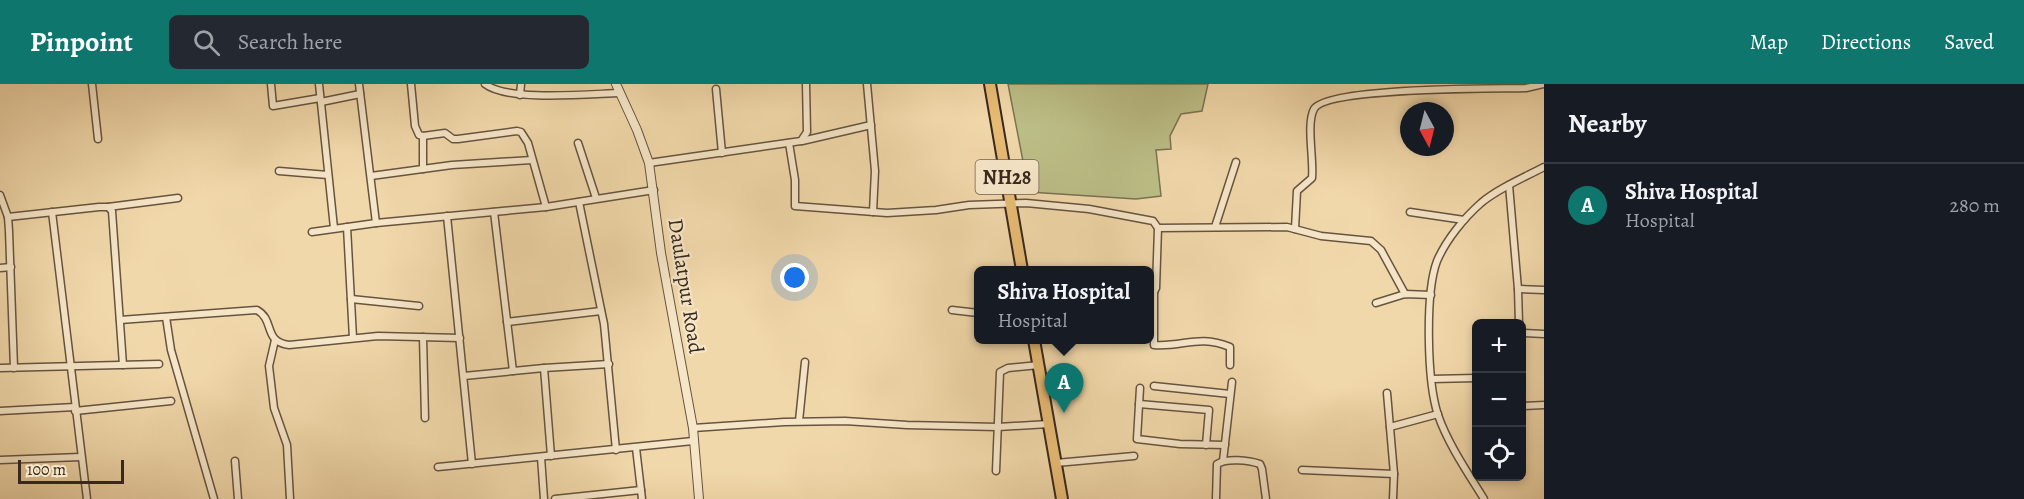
<!DOCTYPE html>
<html lang="en">
<head>
<meta charset="utf-8">
<style>
	:root { --surface:#171b24; --page:#242831; --text:#f1f3f6; --muted:#9ea1a6; --line:#363941; --accent:#0f766e }
	body { margin:0; font-family:Alegreya,serif; background:var(--page); color:var(--text) }
	.controls { position:absolute; right:18px; bottom:18px; display:grid; overflow:hidden; border-radius:9px; box-shadow:0 3px 9px #0003 }
	.controls button { width:54px; height:54px; display:grid; place-items:center; padding:0; border:0; border-bottom:2px solid var(--line); background:var(--surface); color:var(--text); font:30px sans-serif }
	.compass { position:absolute; left:1400px; top:18px; width:54px; height:54px; border-radius:50%; background:var(--surface); box-shadow:0 3px 9px #0003; rotate:173deg }
	.scale { position:absolute; left:18px; bottom:15px; width:106px; box-sizing:border-box; padding-left:6px; border:3px solid #38281e; border-top:0; font-size:16px; line-height:21px; white-space:nowrap; color:#38281e; -webkit-text-stroke:4px #f6e6c8; paint-order:stroke }
	.you { position:absolute; left:795px; top:194px; width:21px; height:21px; margin:-15px; border:4px solid #fff; border-radius:50%; background:#1a73e8; box-shadow:0 0 0 9px #1a73e833 }
	.badge { display:grid; place-items:center; width:39px; height:39px; border-radius:50%; background:var(--accent); color:#fff; font-size:20px; font-weight:700 }
	.pin { position:absolute; translate:-50% -50px; filter:drop-shadow(0 2px 3px #0008) }
	.pin::after { content:''; position:absolute; top:32px; width:21px; height:18px; background:inherit; clip-path:polygon(0 0,100% 0,50% 100%) }
	.popup { position:absolute; left:974px; top:182px; width:180px; height:78px; box-sizing:border-box; display:grid; place-content:center; border-radius:9px; background:var(--surface); filter:drop-shadow(0 2px 4px #0005); font-size:20px; white-space:nowrap; color:var(--muted) }
	.popup b { font-size:22px; color:var(--text) }
	.popup::after { content:''; position:absolute; left:50%; top:100%; margin-left:-12px; border:12px solid transparent; border-top-color:var(--surface) }
	.list { margin:0; padding:0; list-style:none }
	h2 { display:flex; justify-content:space-between; align-items:center; height:78px; margin:0; padding:0 24px; font-size:26px }
	h2 small { font-size:20px; font-weight:400; color:var(--muted) }
	.list li { display:grid; grid-template-columns:39px 1fr auto; gap:18px; align-items:center; box-sizing:border-box; height:84px; padding:0 24px; border-top:2px solid var(--line) }
	.list b { display:block; font-size:22px; white-space:nowrap }
	.list p { margin:0; font-size:20px; white-space:nowrap; color:var(--muted) }
	.list em { font-size:20px; font-style:normal; color:var(--muted) }
	.icon { flex:none; width:33px; height:33px; fill:none; stroke:currentColor; stroke-width:2; stroke-linecap:round; stroke-linejoin:round }
	.map { position:relative; flex:none; width:1544px; height:415px; overflow:hidden }
	header { display:flex; align-items:center; gap:36px; box-sizing:border-box; height:84px; padding:0 30px; background:var(--accent); color:#fff }
	header strong { font-size:28px }
	nav { display:flex; gap:33px; margin-inline-start:auto; font-size:21px }
	.search { width:420px; height:54px; background:var(--page); display:flex; align-items:center; gap:15px; box-sizing:border-box; padding:0 21px; border-radius:9px; color:var(--muted); font-size:22px }
	main { display:flex }
	aside { flex:1; background:var(--surface) }
	.map>svg:first-child { display:block }
	.green { fill:#bcbe87; stroke:#7a7352; stroke-width:1.5 }
	.lines { fill:none; stroke-linecap:round; stroke-linejoin:round }
	.minor-casing { stroke:#665441; stroke-width:9 }
	.tertiary-casing { stroke:#665441; stroke-width:10 }
	.trunk-casing { stroke:#38281e; stroke-width:14 }
	.minor { stroke:#f6e6c8; stroke-width:6 }
	.tertiary { stroke:#f6e6c8; stroke-width:8 }
	.trunk { stroke:#e8bc75; stroke-width:10 }
	.labels { text-anchor:middle; dominant-baseline:central; stroke-width:4.5; stroke-linejoin:round; paint-order:stroke }
	.shield { fill:#f6e6c8; stroke:#716151; stroke-width:1.5 }
	.shield-label { font-size:20px; font-weight:bold; fill:#38281e }
	.street-label { font-size:21px; fill:#38281e; stroke:#f6e6c8 }
</style>
</head>
<body>
<header>
<strong>Pinpoint</strong>
<div class="search"><svg class="icon" aria-label="search" viewBox="0 0 24 24"><circle cx="10" cy="10" r="6"/><path d="M15 15l6 6"/></svg>Search here</div>
<nav><a>Map</a><a>Directions</a><a>Saved</a></nav>
</header>
<main>
<div class="map">
<svg width="1544" height="415" viewBox="0 0 1544 415">
	<rect width="100%" height="100%" fill="#f1d8aa"/>
	<filter id="stains"><feTurbulence type="fractalNoise" baseFrequency=".00333" numOctaves="4"/><feColorMatrix values="0 0 0 0 .2 0 0 0 0 .09 0 0 0 0 .02 0 0 0 .5 -.17"/></filter>
	<radialGradient id="worn" r=".72"><stop offset=".6" stop-color="#630" stop-opacity="0"/><stop offset="1" stop-color="#630" stop-opacity=".3"/></radialGradient>
	<!-- green -->
	<path class="green" d="M1008,0H1208L1202,27L1181,30L1170,52L1171,65L1156,66L1161,112L1136,115L1029,108Z"/>
	<g class="lines">
		<defs>
			<g id="minor">
				<path d="M92,0L98,55"/>
				<path d="M271,0L273,22L320,14"/>
				<path d="M319,0L334,144"/>
				<path d="M359,0L376,139"/>
				<path d="M411,0L415,42L419,51L423,52L445,49L453,55H458L517,47L521,48L528,59L546,123"/>
				<path d="M485,0C508,18 589,10 620,9"/>
				<path d="M867,0L875,87L873,128"/>
				<path d="M716,5L722,69"/>
				<path d="M520,11L521,0"/>
				<path d="M321,18L360,10"/>
				<path d="M423,52V85"/>
				<path d="M802,57L871,41"/>
				<path d="M578,59L596,114"/>
				<path d="M789,59L795,96V122L887,129L936,126L969,121L1026,119L1089,125L1153,137L1158,144L1156,204L1154,208L1150,210"/>
				<path d="M649,79L801,57L807,48L806,0"/>
				<path d="M279,87L328,91"/>
				<path d="M371,92L452,81L532,76"/>
				<path d="M1509,101L1518,205L1519,240"/>
				<path d="M0,111L8,133L9,147L14,284"/>
				<path d="M579,118L604,240L616,366"/>
				<path d="M108,123L178,114"/>
				<path d="M52,128L87,415"/>
				<path d="M494,128L513,287"/>
				<path d="M1410,128L1464,136"/>
				<path d="M447,132L472,380"/>
				<path d="M8,133L99,123H108L112,127L123,281"/>
				<path d="M347,143L353,254"/>
				<path d="M1215,143L1236,78"/>
				<path d="M1158,144L1287,143L1321,152L1371,157L1381,166L1405,210"/>
				<path d="M1295,145L1297,107L1312,94C1314,76 1306,40 1314,25C1326,3 1495,5 1526,4L1544,0"/>
				<path d="M312,148L376,139L546,123L654,106"/>
				<path d="M0,184L11,183"/>
				<path d="M1518,205L1544,206"/>
				<path d="M1154,208V261C1185,263 1198,250 1230,263V281"/>
				<path d="M351,215L419,222"/>
				<path d="M1376,219L1405,210L1431,211"/>
				<path d="M952,226L978,229"/>
				<path d="M166,233L171,266L214,415"/>
				<path d="M120,236L257,226C275,236 263,258 289,261L378,252L460,254"/>
				<path d="M507,238L601,227"/>
				<path d="M1522,249L1544,250"/>
				<path d="M423,253L425,334"/>
				<path d="M275,256L269,282L274,324L287,361L290,415"/>
				<path d="M0,284L159,280"/>
				<path d="M544,284L551,372"/>
				<path d="M464,292L544,284L609,280"/>
				<path d="M1432,295L1476,294"/>
				<path d="M1154,302L1230,310"/>
				<path d="M1140,304L1137,355L1180,360L1225,361"/>
				<path d="M1387,309L1394,390L1393,415"/>
				<path d="M1522,319V322L1544,321"/>
				<path d="M1139,320L1209,326L1206,361"/>
				<path d="M0,327L75,323"/>
				<path d="M75,327L171,317"/>
				<path d="M799,337L805,278"/>
				<path d="M1390,343L1438,330"/>
				<path d="M693,344L784,338L845,337L907,341L998,343L1049,340"/>
				<path d="M636,364L642,415"/>
				<path d="M541,373L544,415"/>
				<path d="M0,376L81,373"/>
				<path d="M235,377L238,415"/>
				<path d="M1223,377L1232,298"/>
				<path d="M1056,379L1134,372"/>
				<path d="M438,383L693,357"/>
				<path d="M1302,386L1394,390"/>
				<path d="M996,387L1000,288L1008,284L1039,281"/>
				<path d="M555,415L641,406"/>
				<path d="M1216,415L1217,380C1227,374 1248,376 1260,380L1262,385L1266,415"/>
				<path d="M1484,415C1468,389 1448,360 1438,331C1427,298 1425,209 1437,177C1446,156 1464,134 1481,119C1499,104 1523,94 1544,83"/>
			</g>
			<path id="tertiary" d="M616,0L637,46L649,79L661,169L693,344L699,415"/>
			<g id="trunk">
				<path d="M990,0L1022,186"/>
				<path d="M1034,256L1062,415"/>
			</g>
		</defs>
		<!-- minor casing -->
		<use href="#minor" class="minor-casing"/>
		<!-- tertiary casing -->
		<use href="#tertiary" class="tertiary-casing"/>
		<!-- trunk casing -->
		<use href="#trunk" class="trunk-casing"/>
		<!-- minor -->
		<use href="#minor" class="minor"/>
		<!-- tertiary -->
		<use href="#tertiary" class="tertiary"/>
		<!-- trunk -->
		<use href="#trunk" class="trunk"/>
	</g>
	<g class="labels">
		<!-- shield labels -->
		<rect class="shield" x="975.5" y="76" width="63" height="34" rx="4.5"/>
		<g class="shield-label">
			<text x="1007" y="93">NH28</text>
		</g>
		<!-- street labels -->
		<g class="street-label">
			<text transform="translate(686 202) rotate(81)">Daulatpur Road</text>
		</g>
	</g>
	<rect width="100%" height="100%" filter="url(#stains)"/>
	<rect width="100%" height="100%" fill="url(#worn)"/>
</svg>
<div class="controls">
<button>+</button>
<button>−</button>
<button><svg class="icon" aria-label="locate" viewBox="0 0 24 24"><circle cx="12" cy="12" r="6"/><path d="M12 2v4M12 18v4M2 12h4M18 12h4"/></svg></button>
</div>
<svg class="compass" viewBox="-18 -18 36 36"><path d="M0-13l5 13h-10z" fill="#e53935"/><path d="M0 13l5-13h-10z" fill="#9ea1a6"/></svg>
<div class="scale">100 m</div>
<div class="you"></div>
<div class="pin badge" style="left:1064px;top:329px">A</div>
<div class="popup"><b>Shiva Hospital</b>Hospital</div>
</div>
<aside>
<h2>Nearby<small></small></h2>
<ul class="list">
<li><span class="badge">A</span><div><b>Shiva Hospital</b><p>Hospital</p></div><em>280 m</em></li>
</ul>
</aside>
</main>
</body>
</html>
